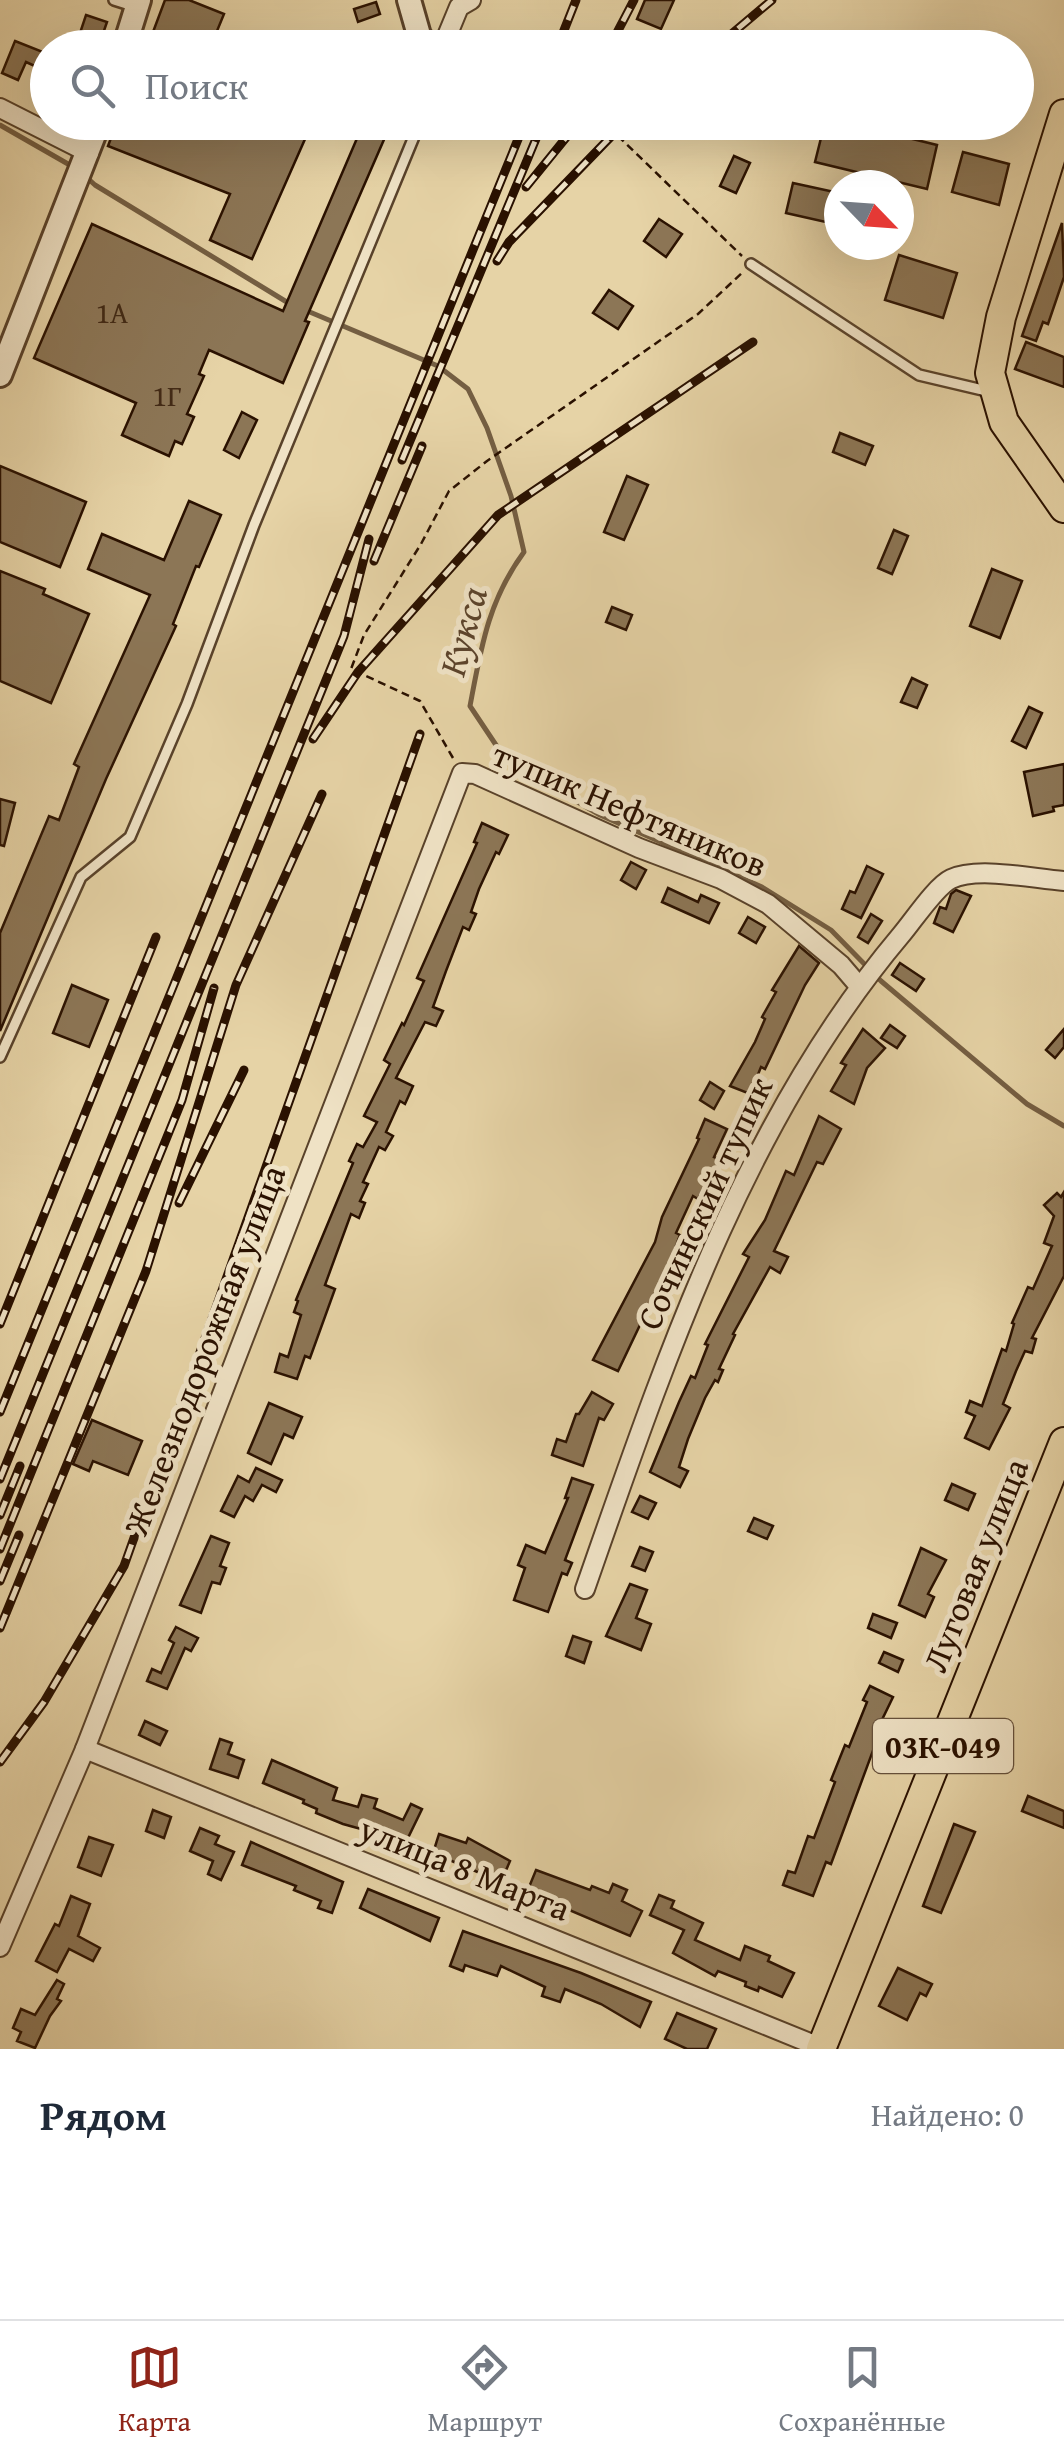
<!DOCTYPE html>
<html lang="ru">
<head>
<meta charset="utf-8">
<style>
	:root { --surface:#fff; --page:#f2f2f3; --text:#1f2937; --muted:#747a83; --line:#e0e1e3; --accent:#8f2418 }
	body { margin:0; font-family:"Gentium Book Plus",serif; background:var(--page); color:var(--text) }
	.compass { position:absolute; left:824px; top:170px; width:90px; height:90px; border-radius:50%; background:var(--surface); box-shadow:0 10px 40px #0002; rotate:115deg }
	.list { margin:0; padding:0; list-style:none }
	h2 { display:flex; justify-content:space-between; align-items:center; height:130px; margin:0; padding:0 40px; font-size:42px }
	h2 small { font-size:32px; font-weight:400; color:var(--muted) }
	.icon { flex:none; width:55px; height:55px; fill:none; stroke:currentColor; stroke-width:2; stroke-linecap:round; stroke-linejoin:round }
	.map { position:relative; flex:none; width:1064px; height:2049px; overflow:hidden }
	.search { position:absolute; background:var(--surface); box-shadow:0 10px 40px #0002; left:30px; right:30px; top:30px; height:110px; display:flex; align-items:center; gap:25px; box-sizing:border-box; padding:0 35px; border-radius:55px; color:var(--muted); font-size:38px }
	.sheet { height:270px; background:var(--surface) }
	nav { display:flex; justify-content:space-around; align-items:center; box-sizing:border-box; height:140px; border-top:2px solid var(--line); background:var(--surface); font-size:28px; color:var(--muted) }
	nav a { display:grid; justify-items:center; gap:5px }
	nav .on { color:var(--accent) }
	.map>svg:first-child { display:block }
	.lines { fill:none; stroke-linecap:round; stroke-linejoin:round }
	.stream { stroke:#745e42; stroke-width:5 }
	.building { fill:#8c7656; stroke:#2a1100; stroke-width:2.5 }
	.service-casing { stroke:#59422a; stroke-width:14 }
	.minor-casing { stroke:#59422a; stroke-width:22 }
	.tertiary-casing { stroke:#59422a; stroke-width:28 }
	.primary-casing { stroke:#2a1100; stroke-width:32 }
	.path { stroke:#2a1100; stroke-width:2.5; stroke-dasharray:8 5; stroke-linecap:butt }
	.service { stroke:#efe2c5; stroke-width:9 }
	.minor { stroke:#efe2c5; stroke-width:18 }
	.tertiary { stroke:#efe2c5; stroke-width:22 }
	.primary { stroke:#e6d3a6; stroke-width:28 }
	.rail-casing { stroke:#2a1100; stroke-width:9 }
	.rail { stroke:#efe2c5; stroke-width:5; stroke-dasharray:15; stroke-linecap:butt }
	.labels { text-anchor:middle; dominant-baseline:central; stroke-width:10; stroke-linejoin:round; paint-order:stroke }
	.number-label { font-size:30px; fill:#422a16 }
	.shield { fill:#efe2c5; stroke:#65503b; stroke-width:2.5 }
	.shield-label { font-size:32px; font-weight:bold; fill:#2a1100 }
	.street-label { font-size:35px; fill:#2a1100; stroke:#efe2c5 }
	.water-label { font-size:38px; font-style:italic; fill:#5c442c; stroke:#efe2c5 }
</style>
</head>
<body>
<div class="map">
<svg width="1064" height="2049" viewBox="0 0 1064 2049">
	<rect width="100%" height="100%" fill="#e6d3a6"/>
	<filter id="stains"><feTurbulence type="fractalNoise" baseFrequency=".002" numOctaves="4"/><feColorMatrix values="0 0 0 0 .2 0 0 0 0 .09 0 0 0 0 .02 0 0 0 .5 -.17"/></filter>
	<radialGradient id="worn" r=".72"><stop offset=".6" stop-color="#630" stop-opacity="0"/><stop offset="1" stop-color="#630" stop-opacity=".3"/></radialGradient>
	<g class="lines">
		<!-- stream -->
		<g class="stream">
			<path d="M0,125L75,168"/>
			<path d="M84,175L95,185L290,304"/>
			<path d="M305,310L438,366L468,389L487,428L511,496L524,552C488,601 481,648 470,706L498,748L540,780L600,815L762,887L831,930L881,981L1027,1104L1064,1126"/>
		</g>
	</g>
	<!-- building -->
	<g class="building">
		<path d="M165,0H189L224,14L210,48H147Z"/>
		<path d="M645,0H674L661,29L637,19Z"/>
		<path d="M376,2L380,14L358,22L354,9Z"/>
		<path d="M86,15L107,22L98,48H75Z"/>
		<path d="M324,32L359,48H318Z"/>
		<path d="M15,41L48,54V72L26,62L18,80L2,73Z"/>
		<path d="M117,122H190L226,137L232,122H268L305,139L252,259L210,240L230,194L108,146Z"/>
		<path d="M364,122H376L389,128L305,321L309,322L283,383L209,350L199,374L204,376L187,414L194,417L182,444L175,441L169,456L122,435L136,403L34,358L92,224L283,311Z"/>
		<path d="M665,122H706L700,138Z"/>
		<path d="M825,122H843L937,145L927,189L815,162Z"/>
		<path d="M963,152L1009,164L999,205L952,192Z"/>
		<path d="M734,156L750,163L736,193L720,186Z"/>
		<path d="M793,183L839,193V225L786,213Z"/>
		<path d="M659,219L682,234L666,257L644,241Z"/>
		<path d="M1062,223L1064,277L1048,324L1043,322L1036,341L1022,336Z"/>
		<path d="M899,255L957,273L943,318L885,300Z"/>
		<path d="M609,290L633,306L618,329L593,313Z"/>
		<path d="M1026,342L1064,357V387L1015,369Z"/>
		<path d="M242,412L257,420L239,458L224,450Z"/>
		<path d="M840,433L873,446L865,465L833,452Z"/>
		<path d="M0,466L86,502L60,567L0,542Z"/>
		<path d="M627,476L648,485L624,540L604,532Z"/>
		<path d="M189,501L221,515L199,567L196,566L173,624L176,626L106,779L0,1031V933L49,816L59,820L79,767L74,764L150,595L88,569L102,534L164,560Z"/>
		<path d="M894,530L908,536L892,574L878,568Z"/>
		<path d="M992,569L1022,581L1000,638L970,626Z"/>
		<path d="M0,571L45,589L43,594L89,614L51,703L0,681Z"/>
		<path d="M612,607L632,615L626,630L606,622Z"/>
		<path d="M912,678L927,685L917,708L901,702Z"/>
		<path d="M1029,707L1042,713L1026,748L1012,741Z"/>
		<path d="M1064,764V805L1053,807L1054,811L1033,816L1024,772Z"/>
		<path d="M0,799L15,803L4,846L0,845Z"/>
		<path d="M482,823L508,835L499,854L496,852L479,889L471,912L476,914L469,930L463,927L446,971L433,1007L443,1011L436,1026L425,1022L396,1078L413,1086L405,1104L400,1101L386,1132L393,1136L385,1150L379,1147L363,1182L368,1184L360,1201L365,1203L359,1218L351,1214L325,1285L335,1289L310,1358L305,1356L297,1379L275,1372L280,1354L288,1357L301,1315L294,1312L298,1301L296,1300L353,1163L349,1161L357,1144L363,1147L377,1122L364,1116L390,1064L384,1060L402,1023L404,1025L424,981L417,978L477,843L474,842Z"/>
		<path d="M631,862L646,870L636,889L621,880Z"/>
		<path d="M867,866L883,874L861,918L842,909L850,891L855,893Z"/>
		<path d="M668,888L698,902L701,895L719,903L709,923L662,902Z"/>
		<path d="M956,890L971,896L953,932L934,923L940,907L946,909L951,894Z"/>
		<path d="M871,914L882,921L868,943L858,937Z"/>
		<path d="M748,917L765,927L756,943L739,933Z"/>
		<path d="M799,946L819,963L805,985L765,1069L761,1067L750,1094L730,1086L755,1042L765,1019L762,1017L776,992L772,990Z"/>
		<path d="M900,963L924,979L916,991L892,975Z"/>
		<path d="M72,985L108,1000L89,1047L53,1033Z"/>
		<path d="M890,1025L905,1036L897,1048L881,1038Z"/>
		<path d="M863,1029L885,1048L867,1068L854,1104L831,1091L846,1065L841,1063Z"/>
		<path d="M1064,1029V1047L1055,1058L1046,1050Z"/>
		<path d="M710,1082L724,1091L714,1109L700,1100Z"/>
		<path d="M819,1116L841,1129L823,1164L817,1162L774,1251L788,1257L780,1273L770,1267L733,1334L735,1335L719,1369L723,1370L718,1382L715,1380L705,1398L688,1439L679,1467L688,1471L680,1487L650,1472L679,1402L691,1376L695,1378L708,1345L705,1344L749,1257L743,1254L765,1220L786,1171L794,1175Z"/>
		<path d="M705,1119L727,1129L714,1157L721,1160L714,1176L710,1174L698,1199L693,1196L676,1233L680,1235L670,1262L618,1371L593,1360L655,1242L662,1217L699,1139L697,1138Z"/>
		<path d="M1064,1192V1276L1032,1338L1036,1339L1032,1353L1025,1351L1016,1371L1003,1404L1010,1408L989,1449L965,1438L975,1416L966,1412L970,1401L982,1406L1002,1349L1006,1351L1014,1324L1012,1323L1028,1287L1033,1289L1052,1246L1044,1243L1054,1216L1044,1205L1057,1193L1061,1197Z"/>
		<path d="M592,1392L613,1404L604,1420L599,1418L583,1466L552,1455L557,1439L566,1442L576,1414H579Z"/>
		<path d="M269,1403L302,1417L293,1438L284,1434L271,1464L248,1453Z"/>
		<path d="M92,1420L142,1441L128,1475L93,1461L89,1471L73,1464Z"/>
		<path d="M256,1468L282,1480L276,1492L262,1485L253,1501L245,1496L234,1517L221,1511L238,1476L249,1482Z"/>
		<path d="M572,1478L593,1485L565,1560L572,1563L567,1575L562,1573L548,1612L514,1600L525,1568L518,1565L526,1545L545,1553L568,1498H565Z"/>
		<path d="M952,1484L975,1494L968,1510L945,1500Z"/>
		<path d="M640,1496L656,1503L648,1519L632,1512Z"/>
		<path d="M754,1518L773,1526L767,1539L748,1531Z"/>
		<path d="M211,1536L229,1543L220,1566L226,1568L220,1584L212,1582L201,1613L180,1605Z"/>
		<path d="M640,1547L653,1552L645,1571L632,1566Z"/>
		<path d="M921,1548L946,1560L928,1594L934,1597L925,1617L899,1605Z"/>
		<path d="M630,1584L647,1590L636,1618L651,1624L641,1650L606,1636Z"/>
		<path d="M873,1614L897,1623L891,1638L868,1628Z"/>
		<path d="M176,1627L198,1638L191,1651L185,1648L167,1689L147,1681L152,1669L161,1673L174,1643L169,1640Z"/>
		<path d="M573,1636L591,1642L584,1663L566,1656Z"/>
		<path d="M884,1652L903,1660L898,1672L879,1663Z"/>
		<path d="M870,1686L893,1697L878,1728L881,1729L831,1864L826,1862L813,1896L783,1885L788,1871L795,1873L808,1836L814,1838L835,1782L831,1780L845,1745L849,1747L867,1702L863,1700Z"/>
		<path d="M145,1721L167,1731L160,1745L139,1735Z"/>
		<path d="M220,1739L232,1743L228,1754L244,1760L238,1778L210,1769Z"/>
		<path d="M272,1760L337,1788L333,1800L358,1807L362,1795L377,1799L374,1808L403,1820L411,1804L422,1809L405,1844L369,1826L368,1831L343,1824L316,1813L317,1809L303,1803L304,1800L263,1783Z"/>
		<path d="M1028,1796L1064,1811V1828L1022,1811Z"/>
		<path d="M153,1810L171,1817L164,1838L146,1831Z"/>
		<path d="M954,1824L975,1832L941,1913L923,1906Z"/>
		<path d="M200,1828L219,1836L215,1844L234,1852L221,1880L208,1874L213,1861L190,1851Z"/>
		<path d="M439,1834L466,1843L468,1838L510,1861L501,1882L433,1853Z"/>
		<path d="M89,1837L113,1845L101,1876L78,1867Z"/>
		<path d="M251,1842L343,1882L332,1913L318,1908L321,1901L294,1890L296,1886L242,1865Z"/>
		<path d="M536,1870L590,1890L592,1886L609,1893L613,1884L627,1890L622,1901L642,1911L630,1936L527,1892Z"/>
		<path d="M368,1889L439,1918L430,1941L360,1908Z"/>
		<path d="M659,1895L674,1901L671,1908L703,1923L695,1940L740,1960L745,1946L770,1956L768,1961L794,1973L782,1997L759,1987L758,1991L745,1986L746,1982L718,1971L715,1976L673,1953L684,1930L650,1915Z"/>
		<path d="M71,1896L90,1904L78,1936L100,1948L93,1961L69,1949L57,1972L36,1961L55,1924L59,1926Z"/>
		<path d="M463,1931L581,1973L651,2002L640,2027L601,2004L565,1989L560,2002L542,1996L545,1987L501,1966L497,1976L465,1965L463,1971L450,1966Z"/>
		<path d="M898,1968L932,1984L926,1996L920,1993L907,2020L879,2006Z"/>
		<path d="M57,1980L64,1984L57,1999L61,2001L50,2016L35,2048L17,2041L21,2032L13,2028L21,2009L35,2015Z"/>
		<path d="M677,2013L716,2029L707,2049H687L665,2039Z"/>
	</g>
	<g class="lines">
		<defs>
			<g id="service">
				<path d="M114,0L136,7"/>
				<path d="M751,264L919,375L991,392"/>
				<path d="M0,1057L81,877L130,837L187,704L254,525L420,122"/>
			</g>
			<g id="minor">
				<path d="M442,48L459,7L471,0"/>
				<path d="M0,108L89,153"/>
				<path d="M585,1589C664,1363 744,1121 901,935C913,921 936,886 951,879C978,866 1034,879 1064,881"/>
				<path d="M85,1749L822,2048"/>
				<path d="M0,1947L85,1749L462,773L475,774L639,848L721,879L768,904L841,965L859,986"/>
			</g>
			<g id="tertiary">
				<path d="M409,0L419,35L428,48"/>
				<path d="M124,48L139,0"/>
				<path d="M0,375L99,122"/>
			</g>
			<g id="primary">
				<path d="M1064,114L1001,317L990,373L1004,422L1064,508"/>
				<path d="M821,2049L1064,1442"/>
			</g>
		</defs>
		<!-- service casing -->
		<use href="#service" class="service-casing"/>
		<!-- minor casing -->
		<use href="#minor" class="minor-casing"/>
		<!-- tertiary casing -->
		<use href="#tertiary" class="tertiary-casing"/>
		<!-- primary casing -->
		<use href="#primary" class="primary-casing"/>
		<!-- path -->
		<g class="path">
			<path d="M596,122L614,132L742,256"/>
			<path d="M453,758L420,701L351,669L364,635L421,544L449,491L487,461L698,314L743,272"/>
		</g>
		<!-- service -->
		<use href="#service" class="service"/>
		<!-- minor -->
		<use href="#minor" class="minor"/>
		<!-- tertiary -->
		<use href="#tertiary" class="tertiary"/>
		<!-- primary -->
		<use href="#primary" class="primary"/>
		<defs>
			<g id="rail">
				<path d="M557,48L576,0"/>
				<path d="M609,48L634,0"/>
				<path d="M715,48L772,0"/>
				<path d="M526,187L569,134L572,122"/>
				<path d="M497,261L509,242L625,122"/>
				<path d="M402,460L543,122"/>
				<path d="M374,561L422,446"/>
				<path d="M313,739L358,672L498,515L753,342"/>
				<path d="M179,1203L244,1070"/>
				<path d="M0,1324L156,937"/>
				<path d="M0,1412L525,122"/>
				<path d="M0,1479L344,636L369,539"/>
				<path d="M0,1515L20,1466"/>
				<path d="M0,1549L182,1100L214,988"/>
				<path d="M0,1581L19,1535"/>
				<path d="M0,1628L146,1271L236,985L322,794"/>
				<path d="M0,1762L44,1702L124,1566L420,734"/>
			</g>
		</defs>
		<!-- rail casing -->
		<use href="#rail" class="rail-casing"/>
		<!-- rail -->
		<use href="#rail" class="rail"/>
	</g>
	<g class="labels">
		<!-- number labels -->
		<g class="number-label">
			<text x="112" y="312">1А</text>
			<text x="167" y="395">1Г</text>
		</g>
		<!-- shield labels -->
		<rect class="shield" x="873" y="1719" width="140" height="54" rx="8"/>
		<g class="shield-label">
			<text x="943" y="1746">03К-049</text>
		</g>
		<!-- street labels -->
		<g class="street-label">
			<text transform="translate(630 809) rotate(23)">тупик Нефтяников</text>
			<text transform="translate(704 1203) rotate(-65)">Сочинский тупик</text>
			<text transform="translate(204 1350) rotate(-69)">Железнодорожная улица</text>
			<text transform="translate(975 1565) rotate(-68)">Луговая улица</text>
			<text transform="translate(465 1868) rotate(22)">улица 8 Марта</text>
		</g>
		<!-- water labels -->
		<g class="water-label">
			<text transform="translate(462 631) rotate(-75)">Кукса</text>
		</g>
	</g>
	<rect width="100%" height="100%" filter="url(#stains)"/>
	<rect width="100%" height="100%" fill="url(#worn)"/>
</svg>
<svg class="compass" viewBox="-18 -18 36 36"><path d="M0-13l5 13h-10z" fill="#e53935"/><path d="M0 13l5-13h-10z" fill="#747a83"/></svg>
<div class="search"><svg class="icon" aria-label="search" viewBox="0 0 24 24"><circle cx="10" cy="10" r="6"/><path d="M15 15l6 6"/></svg>Поиск</div>
</div>
<section class="sheet">
<h2>Рядом<small>Найдено: 0</small></h2>
<ul class="list">
</ul>
</section>
<nav>
<a class="on"><svg class="icon" aria-label="map" viewBox="0 0 24 24"><path d="M3 6l6-2 6 2 6-2v14l-6 2-6-2-6 2zM9 4v14M15 6v14"/></svg>Карта</a>
<a><svg class="icon" aria-label="directions" viewBox="0 0 24 24"><path d="M12 3l9 9-9 9-9-9zM9 14v-3h6M13 9l2 2-2 2"/></svg>Маршрут</a>
<a><svg class="icon" aria-label="saved" viewBox="0 0 24 24"><path d="M7 4h10v16l-5-4-5 4z"/></svg>Сохранённые</a>
</nav>
</body>
</html>
